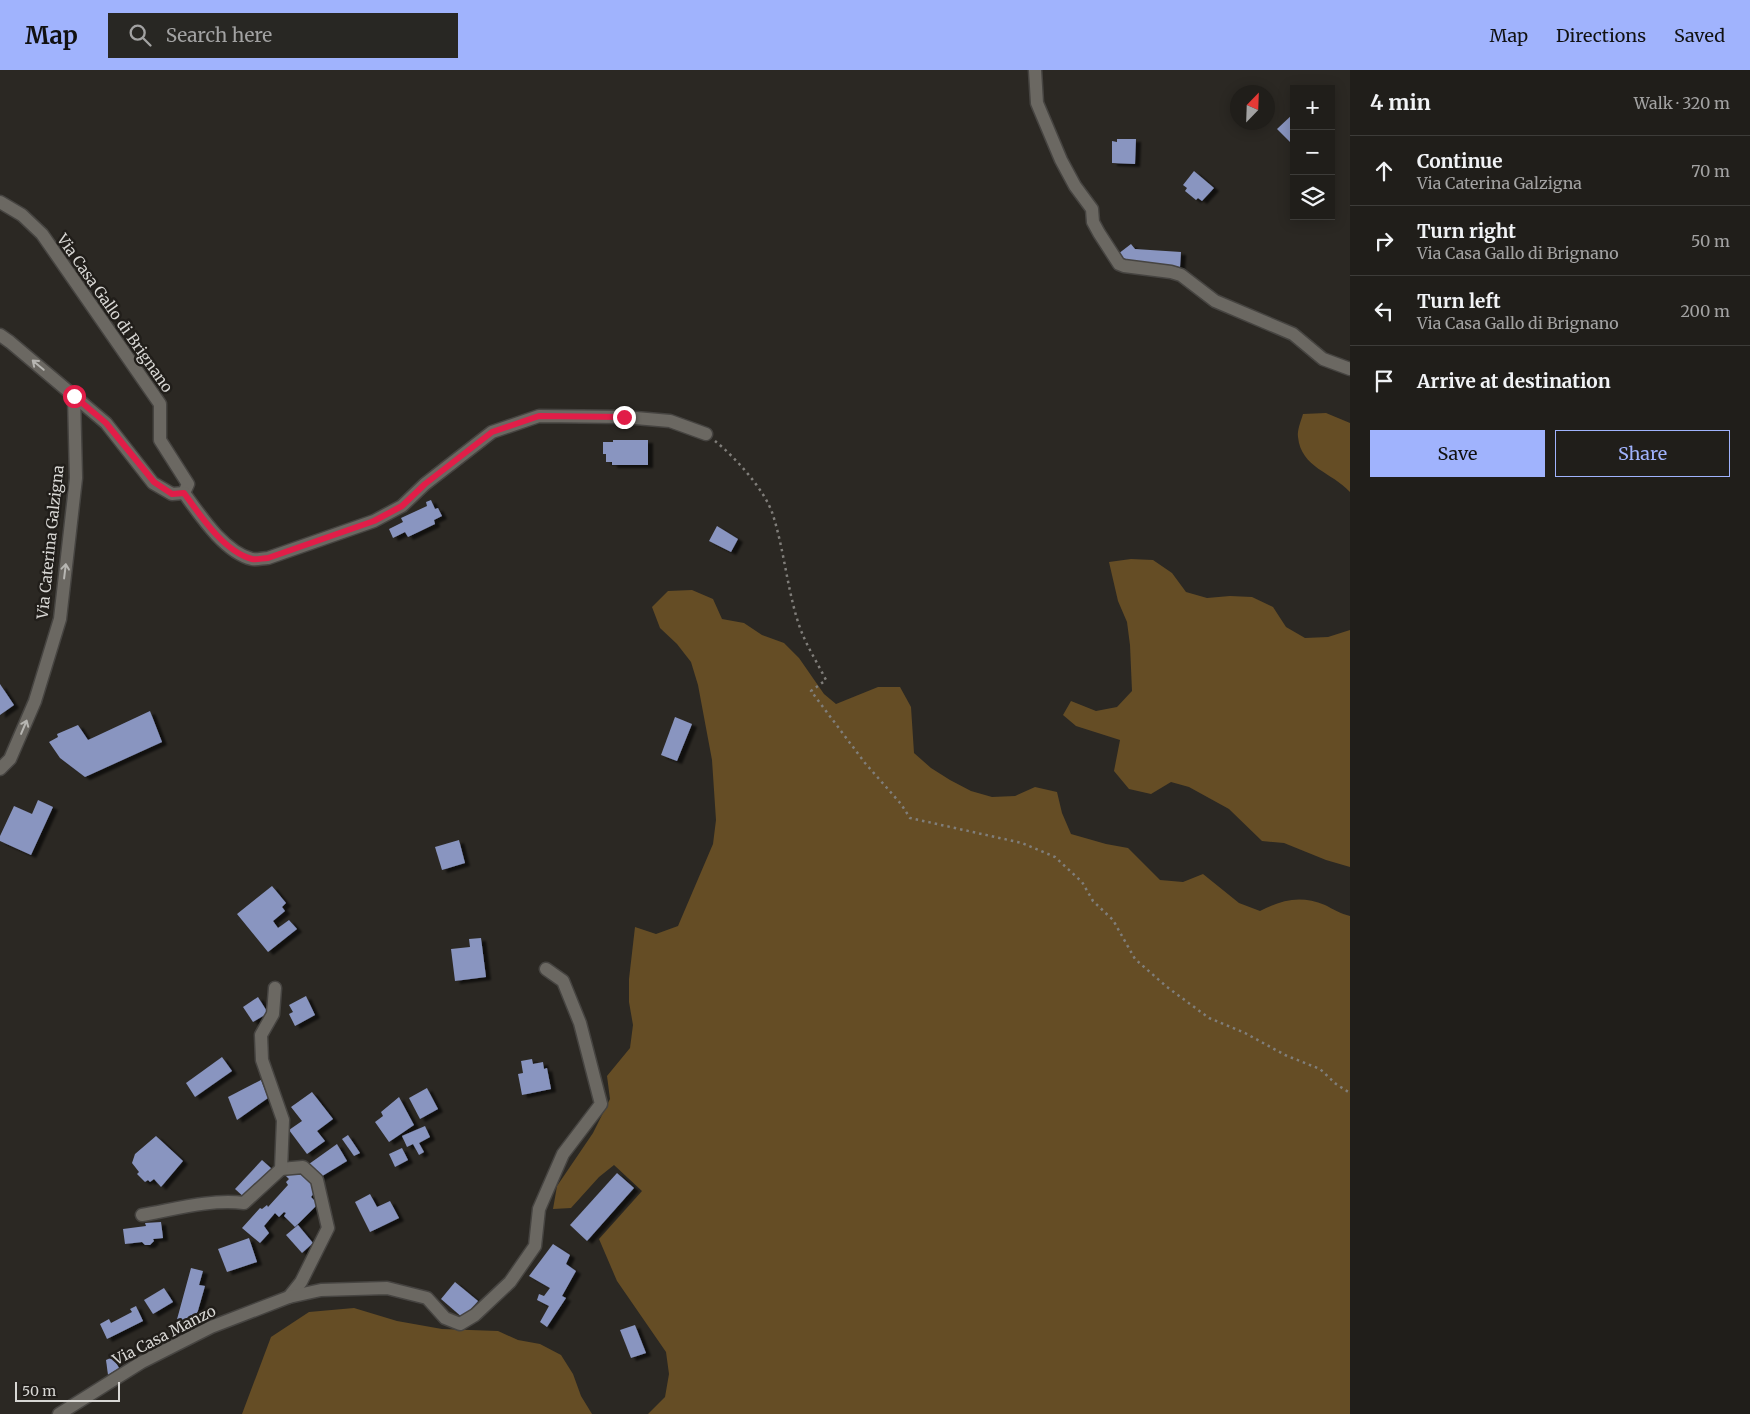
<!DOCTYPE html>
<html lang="en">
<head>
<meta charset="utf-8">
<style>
	:root { --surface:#201e1a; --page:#282723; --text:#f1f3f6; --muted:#a2a2a2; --line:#3d3c39; --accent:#a0b3fd }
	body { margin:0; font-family:Merriweather,serif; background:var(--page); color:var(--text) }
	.controls { position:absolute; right:15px; top:15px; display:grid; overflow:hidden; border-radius:0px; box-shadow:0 2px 12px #0003 }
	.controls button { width:45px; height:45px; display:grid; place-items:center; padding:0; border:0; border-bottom:1px solid var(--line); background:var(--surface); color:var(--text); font:25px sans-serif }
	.compass { position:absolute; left:1230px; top:15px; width:45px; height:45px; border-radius:50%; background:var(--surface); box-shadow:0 2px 12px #0003; rotate:23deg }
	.scale { position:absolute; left:15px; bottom:12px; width:105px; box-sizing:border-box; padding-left:5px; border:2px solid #d8d7d4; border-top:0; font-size:14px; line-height:18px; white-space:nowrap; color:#d8d7d4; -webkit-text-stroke:4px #211e1a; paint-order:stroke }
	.stop { position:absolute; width:15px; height:15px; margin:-11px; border:4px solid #e11d48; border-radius:50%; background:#fff }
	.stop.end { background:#e11d48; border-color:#fff; box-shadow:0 1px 5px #0008 }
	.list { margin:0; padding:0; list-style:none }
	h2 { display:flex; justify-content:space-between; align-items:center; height:65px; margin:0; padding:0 20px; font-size:21px }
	h2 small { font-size:16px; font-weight:400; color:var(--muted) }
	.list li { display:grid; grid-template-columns:32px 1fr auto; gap:15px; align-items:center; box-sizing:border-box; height:70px; padding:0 20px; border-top:1px solid var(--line) }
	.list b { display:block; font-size:19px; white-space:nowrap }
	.list p { margin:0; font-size:16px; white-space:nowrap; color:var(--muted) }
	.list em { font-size:16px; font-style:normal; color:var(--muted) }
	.actions { display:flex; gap:10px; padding:15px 20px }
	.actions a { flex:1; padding:11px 0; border:1px solid var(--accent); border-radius:0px; text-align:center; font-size:18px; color:var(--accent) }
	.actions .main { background:var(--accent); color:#111 }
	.icon { flex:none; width:28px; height:28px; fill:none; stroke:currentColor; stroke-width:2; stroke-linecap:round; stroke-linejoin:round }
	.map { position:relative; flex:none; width:1350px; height:1344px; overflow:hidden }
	header { display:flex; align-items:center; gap:30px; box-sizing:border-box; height:70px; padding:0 25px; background:var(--accent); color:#111 }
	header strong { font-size:24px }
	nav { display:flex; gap:28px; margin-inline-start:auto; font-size:18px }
	.search { width:350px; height:45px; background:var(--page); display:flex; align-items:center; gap:12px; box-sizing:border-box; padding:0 18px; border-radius:0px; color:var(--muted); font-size:19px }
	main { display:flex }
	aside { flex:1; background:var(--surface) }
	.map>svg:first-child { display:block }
	.forest { fill:#654d25 }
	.building { fill:#8995c0; filter:url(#shadow) }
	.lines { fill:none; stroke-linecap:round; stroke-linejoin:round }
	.street-casing { stroke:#464441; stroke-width:15 }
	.path { stroke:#807e7a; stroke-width:2.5; stroke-dasharray:2.5 4; stroke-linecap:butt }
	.street { stroke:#6b6862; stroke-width:12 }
	.oneway { stroke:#b7b6b2 }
	.route { stroke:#e11d48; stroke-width:6 }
	.labels { text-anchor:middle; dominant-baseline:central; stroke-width:5; stroke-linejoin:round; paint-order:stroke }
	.street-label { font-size:15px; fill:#d8d7d4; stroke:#211e1a }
</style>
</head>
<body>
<header>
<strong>Map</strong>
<div class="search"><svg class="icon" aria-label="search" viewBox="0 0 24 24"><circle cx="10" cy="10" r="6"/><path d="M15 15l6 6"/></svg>Search here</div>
<nav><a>Map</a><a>Directions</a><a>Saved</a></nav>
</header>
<main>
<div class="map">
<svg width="1350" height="1344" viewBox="0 0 1350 1344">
	<defs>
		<filter id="shadow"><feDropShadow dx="5" dy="3" stdDeviation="1" flood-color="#0009"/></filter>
	</defs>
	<rect width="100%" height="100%" fill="#2b2823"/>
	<!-- forest -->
	<g class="forest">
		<path d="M1326,343L1350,353V422C1332,402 1301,398 1298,367C1297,360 1301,351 1303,344Z"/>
		<path d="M1131,489L1153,490L1172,503L1186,522L1207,528L1230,526L1252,527L1273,537L1286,557L1305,568L1328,567L1350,560V797L1326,790L1284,773L1262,771L1229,739L1189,717L1171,712L1151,724L1129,719L1114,701L1120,670L1076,656L1063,645L1071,631L1096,641L1117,637L1132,621L1130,575L1127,552L1118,531L1109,492Z"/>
		<path d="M692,520L713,529L722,549L744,553L762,565L784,573L799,588L824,624L836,634L878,617H900L911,637L914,683L931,698L950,710L971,721L992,727L1015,726L1035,717L1057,722L1062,743L1071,764L1106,774L1128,778L1160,810L1183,812L1203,804L1239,833L1260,841C1282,830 1300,825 1325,835C1333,839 1341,844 1350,846V1344H648L665,1327L669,1304L666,1282L617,1211L599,1169L642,1121L614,1095L599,1107L571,1138L553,1139L557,1116L593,1063L610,1029L607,1006L630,978L633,955L629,932V909L635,857L656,864L678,856L713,774L716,750L712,690L698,615L691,592L677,574L660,558L652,537L668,521Z"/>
		<path d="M354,1238L397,1251L442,1259L498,1261L518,1270L540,1274L561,1285L573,1304L581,1326L592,1344H242L271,1267L309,1242Z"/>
	</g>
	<!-- building -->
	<g class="building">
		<path d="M1294,43V76L1277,59Z"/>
		<path d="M1117,69H1136L1135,94L1112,93V71L1117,72Z"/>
		<path d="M1194,101L1214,118L1202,131L1198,128L1196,130L1185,121L1187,118L1183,115Z"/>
		<path d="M1131,174L1135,179L1181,182L1180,197L1125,194L1118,184Z"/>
		<path d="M613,370H648V395H612V392H606V384H603V372H613Z"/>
		<path d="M431,430L435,439L438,438L442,446L434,450L435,454L408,467L405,462L393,468L389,459L403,452L401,448L427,436L426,432Z"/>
		<path d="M717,456L738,469L731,482L709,471Z"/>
		<path d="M0,614L14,635L0,645Z"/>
		<path d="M150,641L162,672L85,707L60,688L49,672L58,667L57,664L78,655L88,670Z"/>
		<path d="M675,647L692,654L677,691L661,685Z"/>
		<path d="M38,730L53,737L31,785L0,771V766L14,736L32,744Z"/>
		<path d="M459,770L465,793L442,800L435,777Z"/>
		<path d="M272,816L286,833L282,837L285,841L273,851L278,858L289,850L297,859L268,882L237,844Z"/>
		<path d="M481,868L486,907L455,911L451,879L470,877L469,869Z"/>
		<path d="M306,926L315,945L295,956L289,944L293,942L289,935Z"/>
		<path d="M258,927L268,943L253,952L243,937Z"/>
		<path d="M222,987L232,1001L195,1027L186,1013Z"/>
		<path d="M532,989L533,994L543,992L544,999L547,998L551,1019L522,1025L518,1004L523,1003L521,991Z"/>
		<path d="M261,1010L268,1028L237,1050L228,1027Z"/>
		<path d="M427,1018L438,1039L420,1049L409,1028Z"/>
		<path d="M312,1022L333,1049L317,1061L325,1071L307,1084L289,1060L302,1051L291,1037Z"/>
		<path d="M399,1027L414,1055L389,1072L375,1052L383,1046L381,1042Z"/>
		<path d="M425,1056L430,1067L419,1073L424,1082L419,1085L413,1074L407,1077L402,1066Z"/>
		<path d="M348,1065L360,1083L354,1086L342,1069Z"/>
		<path d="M156,1066L183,1091L161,1117L154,1109L150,1112L148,1110L145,1112L137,1104L139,1102L132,1093L135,1084Z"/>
		<path d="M337,1074L347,1091L319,1108L309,1094Z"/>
		<path d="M402,1078L408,1090L395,1097L389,1084Z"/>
		<path d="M262,1090L272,1099L245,1128L235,1119Z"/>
		<path d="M303,1099L317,1119L311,1127L318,1134L295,1157L284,1146L286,1143L284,1142L279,1147L275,1143L264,1156L269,1163L260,1173L242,1158L260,1138L262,1139L267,1135L268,1137L288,1115L286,1112L289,1109L284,1104L292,1101L296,1105Z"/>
		<path d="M617,1103L634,1118L587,1171L570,1155Z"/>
		<path d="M370,1124L377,1137L390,1131L399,1148L370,1162L355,1132Z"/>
		<path d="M161,1152L163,1168L153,1169L154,1171L150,1175H145L142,1172L125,1174L123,1159L146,1156L145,1153Z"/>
		<path d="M298,1155L313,1173L302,1183L286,1165Z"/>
		<path d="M249,1168L257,1192L227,1202L218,1179Z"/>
		<path d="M553,1174L570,1185L566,1194L576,1201L562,1226L566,1228L547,1257L540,1252L549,1236L537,1230L539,1224L544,1226L550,1218L529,1206Z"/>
		<path d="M191,1198L203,1201L199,1215L205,1216L193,1258L176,1253Z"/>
		<path d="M455,1212L478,1231L463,1248L441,1229Z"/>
		<path d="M164,1218L173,1232L153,1244L144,1230Z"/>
		<path d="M136,1236L143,1251L107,1269L100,1254L109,1249L111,1253L132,1242L130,1239Z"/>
		<path d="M635,1255L646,1283L631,1288L620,1260Z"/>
		<path d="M113,1287L119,1298L108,1305L106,1290Z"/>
	</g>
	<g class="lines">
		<defs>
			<g id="street">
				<path d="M1035,0L1037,33L1061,90L1075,116L1092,139L1093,152L1099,163L1119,194L1124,196L1171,202L1181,205L1215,231L1293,264L1323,289L1350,299"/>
				<path d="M0,132L22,145L42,164L160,334V370L188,414L184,423"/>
				<path d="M0,265L10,272L106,353L153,413L172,424L184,423"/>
				<path d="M184,423C200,445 224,482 252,489C257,490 263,488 268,488L374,451L402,436L425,414L492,362L539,346L624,347L670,351L706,364"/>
				<path d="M0,699L10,689L35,631L60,549L76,408L74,326"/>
				<path d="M281,1099L303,1097L317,1110L328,1158L301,1212L289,1227"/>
				<path d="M142,1145C176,1139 210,1129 244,1133L281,1099L283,1050L262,990L261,965L273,944L275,918"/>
				<path d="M59,1344L142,1292L211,1257L289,1227L321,1220L387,1218L427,1228L445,1248L460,1254L475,1245L510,1212L535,1176L539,1139L563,1084L601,1034L580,953L563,911L546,899"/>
			</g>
		</defs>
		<!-- street casing -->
		<use href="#street" class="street-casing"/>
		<!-- path -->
		<path class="path" d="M715,371C735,387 765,420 773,445C784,480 787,517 798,552C805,574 816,590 826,610L811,621L865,693L901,734L910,748L1022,773L1055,787L1082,812L1093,831L1113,850L1135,889L1167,917L1209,948L1245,963L1285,985L1320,999L1336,1014L1350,1023"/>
		<!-- street -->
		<use href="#street" class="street"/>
	</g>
	<!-- one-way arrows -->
	<defs><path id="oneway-shaft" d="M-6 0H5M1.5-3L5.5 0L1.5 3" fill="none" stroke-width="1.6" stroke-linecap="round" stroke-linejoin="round" transform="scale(1.25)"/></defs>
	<g class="oneway">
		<use href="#oneway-shaft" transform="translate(38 295) rotate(-140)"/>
		<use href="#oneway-shaft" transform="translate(65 501) rotate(-83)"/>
		<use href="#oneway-shaft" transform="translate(24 657) rotate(-67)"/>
	</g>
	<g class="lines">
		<!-- route -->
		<path class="route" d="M74,326L106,353L154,412L172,424L184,423C200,445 224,482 252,489C257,490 263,488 268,488L374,451L402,436L425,414L492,362L539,346L624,347"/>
	</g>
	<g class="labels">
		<!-- street labels -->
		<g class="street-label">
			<text transform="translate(115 243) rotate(55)">Via Casa Gallo di Brignano</text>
			<text transform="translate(50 472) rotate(-84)">Via Caterina Galzigna</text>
			<text transform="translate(164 1265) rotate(-27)">Via Casa Manzo</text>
		</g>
	</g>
</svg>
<div class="controls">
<button>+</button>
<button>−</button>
<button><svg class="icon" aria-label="layers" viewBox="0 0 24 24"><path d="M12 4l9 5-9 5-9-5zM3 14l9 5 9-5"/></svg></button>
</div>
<svg class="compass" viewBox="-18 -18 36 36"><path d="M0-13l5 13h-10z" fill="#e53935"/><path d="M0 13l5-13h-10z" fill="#a2a2a2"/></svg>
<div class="scale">50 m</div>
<div class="stop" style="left:74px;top:326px"></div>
<div class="stop end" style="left:624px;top:347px"></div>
</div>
<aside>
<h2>4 min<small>Walk · 320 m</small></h2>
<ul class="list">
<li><svg class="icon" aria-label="ahead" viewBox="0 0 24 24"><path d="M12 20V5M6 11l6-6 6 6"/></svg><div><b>Continue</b><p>Via Caterina Galzigna</p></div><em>70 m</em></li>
<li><svg class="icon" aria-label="right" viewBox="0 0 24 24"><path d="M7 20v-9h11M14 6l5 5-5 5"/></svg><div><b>Turn right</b><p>Via Casa Gallo di Brignano</p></div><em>50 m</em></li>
<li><svg class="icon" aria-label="left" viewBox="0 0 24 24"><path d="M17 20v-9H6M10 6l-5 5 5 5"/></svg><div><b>Turn left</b><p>Via Casa Gallo di Brignano</p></div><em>200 m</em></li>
<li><svg class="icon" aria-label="arrive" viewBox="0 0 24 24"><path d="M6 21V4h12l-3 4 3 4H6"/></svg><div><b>Arrive at destination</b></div></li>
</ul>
<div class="actions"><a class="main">Save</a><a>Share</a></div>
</aside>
</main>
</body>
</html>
